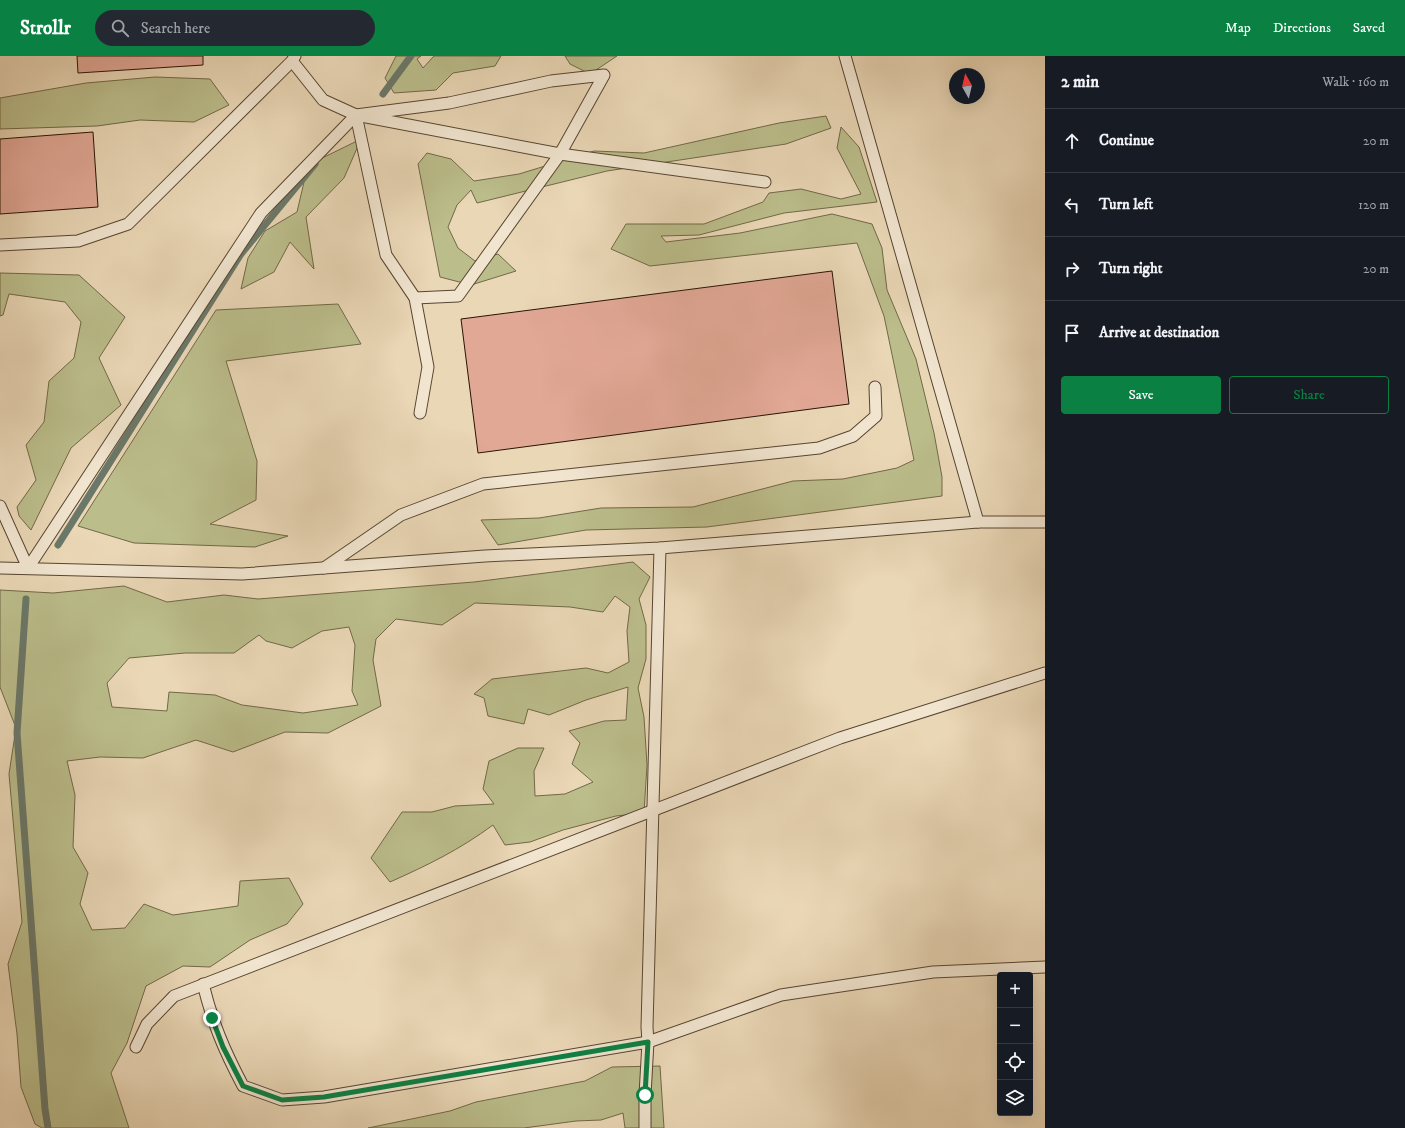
<!DOCTYPE html>
<html lang="en">
<head>
<meta charset="utf-8">
<style>
	:root { --surface:#171b24; --page:#242831; --text:#f1f3f6; --muted:#9ea1a6; --line:#363941; --accent:#0b8043 }
	body { margin:0; font-family:"IM FELL DW Pica",serif; background:var(--page); color:var(--text) }
	.controls { position:absolute; right:12px; bottom:12px; display:grid; overflow:hidden; border-radius:4px; box-shadow:0 4px 16px #0002 }
	.controls button { width:36px; height:36px; display:grid; place-items:center; padding:0; border:0; border-bottom:1px solid var(--line); background:var(--surface); color:var(--text); font:20px sans-serif }
	.compass { position:absolute; left:949px; top:12px; width:36px; height:36px; border-radius:50%; background:var(--surface); box-shadow:0 4px 16px #0002; rotate:352deg }
	.stop { position:absolute; width:12px; height:12px; margin:-9px; border:3px solid #0b8043; border-radius:50%; background:#fff }
	.stop.end { background:#0b8043; border-color:#fff; box-shadow:0 1px 4px #0008 }
	.list { margin:0; padding:0; list-style:none }
	h2 { display:flex; justify-content:space-between; align-items:center; height:52px; margin:0; padding:0 16px; font-size:17px }
	h2 small { font-size:13px; font-weight:400; color:var(--muted) }
	.list li { display:grid; grid-template-columns:26px 1fr auto; gap:12px; align-items:center; box-sizing:border-box; height:64px; padding:0 16px; border-top:1px solid var(--line) }
	.list b { display:block; font-size:15px; white-space:nowrap }
	.list em { font-size:13px; font-style:normal; color:var(--muted) }
	.actions { display:flex; gap:8px; padding:12px 16px }
	.actions a { flex:1; padding:9px 0; border:1px solid var(--accent); border-radius:4px; text-align:center; font-size:14px; color:var(--accent) }
	.actions .main { background:var(--accent); color:#fff }
	.icon { flex:none; width:22px; height:22px; fill:none; stroke:currentColor; stroke-width:2; stroke-linecap:round; stroke-linejoin:round }
	.map { position:relative; flex:none; width:1045px; height:1072px; overflow:hidden }
	header { display:flex; align-items:center; gap:24px; box-sizing:border-box; height:56px; padding:0 20px; background:var(--accent); color:#fff }
	header strong { font-size:19px }
	nav { display:flex; gap:22px; margin-inline-start:auto; font-size:14px }
	.search { width:280px; height:36px; background:var(--page); display:flex; align-items:center; gap:10px; box-sizing:border-box; padding:0 14px; border-radius:22px; color:var(--muted); font-size:15px }
	main { display:flex }
	aside { flex:1; background:var(--surface) }
	.map>svg:first-child { display:block }
	.green { fill:#bbbd8b; stroke:#726848; fill-rule:evenodd }
	.lines { fill:none; stroke-linecap:round; stroke-linejoin:round }
	.stream { stroke:#6b7869; stroke-width:7 }
	.building { fill:#e2a896; stroke:#281405 }
	.service-casing { stroke:#584531; stroke-width:13 }
	.service { stroke:#f1e5d0; stroke-width:11 }
	.route { stroke:#0b8043; stroke-width:5 }
</style>
</head>
<body>
<header>
<strong>Strollr</strong>
<div class="search"><svg class="icon" aria-label="search" viewBox="0 0 24 24"><circle cx="10" cy="10" r="6"/><path d="M15 15l6 6"/></svg>Search here</div>
<nav><a>Map</a><a>Directions</a><a>Saved</a></nav>
</header>
<main>
<div class="map">
<svg width="1045" height="1072" viewBox="0 0 1045 1072">
	<rect width="100%" height="100%" fill="#ead7b6"/>
	<filter id="stains"><feTurbulence type="fractalNoise" baseFrequency=".005" numOctaves="4"/><feColorMatrix values="0 0 0 0 .2 0 0 0 0 .09 0 0 0 0 .02 0 0 0 .5 -.17"/></filter>
	<radialGradient id="worn" r=".72"><stop offset=".6" stop-color="#630" stop-opacity="0"/><stop offset="1" stop-color="#630" stop-opacity=".3"/></radialGradient>
	<!-- green -->
	<g class="green">
		<path d="M396,0H421L417,3L423,12L434,0H501L495,10L453,17L436,34L394,37L385,22Z"/>
		<path d="M565,0H617L590,18L570,8Z"/>
		<path d="M155,21L210,23L229,49L194,66L140,64L97,70L0,73V42L86,27Z"/>
		<path d="M826,60L831,72L786,88L607,115L477,147L471,134L457,149L448,171L458,192L475,205L498,198L516,215L471,229L440,221L418,108L427,97L451,103L474,125L519,118L594,95L644,97L779,67Z"/>
		<path d="M841,71L859,91L877,146L784,157L699,179L661,180L666,186L740,177L832,158L872,168L882,192L887,234L916,303L934,377L942,421V440L707,471L586,474L498,489L481,464L539,462L601,452L693,451L793,425L843,423L897,412L914,404L884,260L857,187L650,210L611,193L626,168H704L763,146L769,137L801,133L841,143L861,138L837,92Z"/>
		<path d="M361,83L344,122L306,161L314,213L290,186L274,216L241,233L248,202L265,175L297,156L308,109Z"/>
		<path d="M0,217L79,219L125,261L99,302L121,349L71,392L31,474L19,460L17,451L36,424L26,389L44,366L49,325L74,302L81,266L65,246L9,238L3,259L0,260Z"/>
		<path d="M338,248L361,288L226,305L257,405L256,444L210,468L288,480L255,491L134,487L78,470L216,254Z"/>
		<path d="M633,506L650,521L639,543L646,569V603L638,632L644,661L647,709L644,757L616,760L563,774L530,786L505,789L493,769C459,794 428,809 390,826L371,802L402,756H432L455,750L494,748L483,733L489,705L518,692H544L534,715L535,740L565,738L593,726L572,708L580,687L569,675L604,665L626,664L628,631L586,644L549,659L528,653L524,668L488,660L484,642L474,638L492,623L586,612L608,617L629,606L627,575L630,551L615,540L603,556L570,551L475,547L442,569L396,563L376,583L373,604L381,650L328,677L285,676L233,696L196,684L143,702L100,701L67,705L75,739L73,791L88,817L80,848L92,874L125,872L144,848L173,859L238,850L240,825L289,822L303,848L287,868L250,884L210,911L183,910L146,930L127,987L111,1017L129,1072H42L35,1068L21,1031L17,978L8,908L22,866L9,718L16,672L0,631V534L53,537L124,530L167,546L224,539L258,543L474,526ZM349,571L355,589L352,635L358,649L303,657L242,649L215,639L169,636L167,655L112,651L107,627L129,602L185,597H234L259,579L266,585L292,592L322,575Z"/>
		<path d="M660,1010L664,1072H625L623,1057L601,1064L576,1065L524,1072H368L450,1055L476,1046L585,1025L612,1011Z"/>
	</g>
	<g class="lines">
		<!-- stream -->
		<g class="stream">
			<path d="M383,38L411,0"/>
			<path d="M58,489L241,198L315,108"/>
			<path d="M26,543L17,677L45,1053L48,1072"/>
		</g>
	</g>
	<!-- building -->
	<g class="building">
		<path d="M77,0H203V9L78,17Z"/>
		<path d="M93,76L98,151L0,158V83Z"/>
		<path d="M832,215L849,348L478,397L461,263Z"/>
	</g>
	<g class="lines">
		<defs>
			<g id="service">
				<path d="M845,0L978,466"/>
				<path d="M292,5L323,44L356,59L449,47L551,25L604,19L560,98L458,240L415,242L386,199L356,59"/>
				<path d="M0,189L78,185L128,168L292,5L295,0"/>
				<path d="M415,242L428,311L420,357"/>
				<path d="M0,450L28,512"/>
				<path d="M660,492L647,971L648,986L781,939L933,916L1045,911"/>
				<path d="M0,512L242,518L485,500L660,492L978,466H1045"/>
				<path d="M28,512L261,157L356,59L560,98L765,126"/>
				<path d="M324,512L401,459L483,428L819,392L853,380L876,360L875,331"/>
				<path d="M203,928C213,968 224,994 243,1030L282,1044L324,1041L648,986L645,1039V1072"/>
				<path d="M136,991L147,968L174,940L840,682L1045,617"/>
			</g>
		</defs>
		<!-- service casing -->
		<use href="#service" class="service-casing"/>
		<!-- service -->
		<use href="#service" class="service"/>
	</g>
	<g class="lines">
		<!-- route -->
		<path class="route" d="M212,962L223,991L243,1030L282,1044L324,1041L648,986L645,1039"/>
	</g>
	<rect width="100%" height="100%" filter="url(#stains)"/>
	<rect width="100%" height="100%" fill="url(#worn)"/>
</svg>
<div class="controls">
<button>+</button>
<button>−</button>
<button><svg class="icon" aria-label="locate" viewBox="0 0 24 24"><circle cx="12" cy="12" r="6"/><path d="M12 2v4M12 18v4M2 12h4M18 12h4"/></svg></button>
<button><svg class="icon" aria-label="layers" viewBox="0 0 24 24"><path d="M12 4l9 5-9 5-9-5zM3 14l9 5 9-5"/></svg></button>
</div>
<svg class="compass" viewBox="-18 -18 36 36"><path d="M0-13l5 13h-10z" fill="#e53935"/><path d="M0 13l5-13h-10z" fill="#9ea1a6"/></svg>
<div class="stop" style="left:645px;top:1039px"></div>
<div class="stop end" style="left:212px;top:962px"></div>
</div>
<aside>
<h2>2 min<small>Walk · 160 m</small></h2>
<ul class="list">
<li><svg class="icon" aria-label="ahead" viewBox="0 0 24 24"><path d="M12 20V5M6 11l6-6 6 6"/></svg><div><b>Continue</b></div><em>20 m</em></li>
<li><svg class="icon" aria-label="left" viewBox="0 0 24 24"><path d="M17 20v-9H6M10 6l-5 5 5 5"/></svg><div><b>Turn left</b></div><em>120 m</em></li>
<li><svg class="icon" aria-label="right" viewBox="0 0 24 24"><path d="M7 20v-9h11M14 6l5 5-5 5"/></svg><div><b>Turn right</b></div><em>20 m</em></li>
<li><svg class="icon" aria-label="arrive" viewBox="0 0 24 24"><path d="M6 21V4h12l-3 4 3 4H6"/></svg><div><b>Arrive at destination</b></div></li>
</ul>
<div class="actions"><a class="main">Save</a><a>Share</a></div>
</aside>
</main>
</body>
</html>
